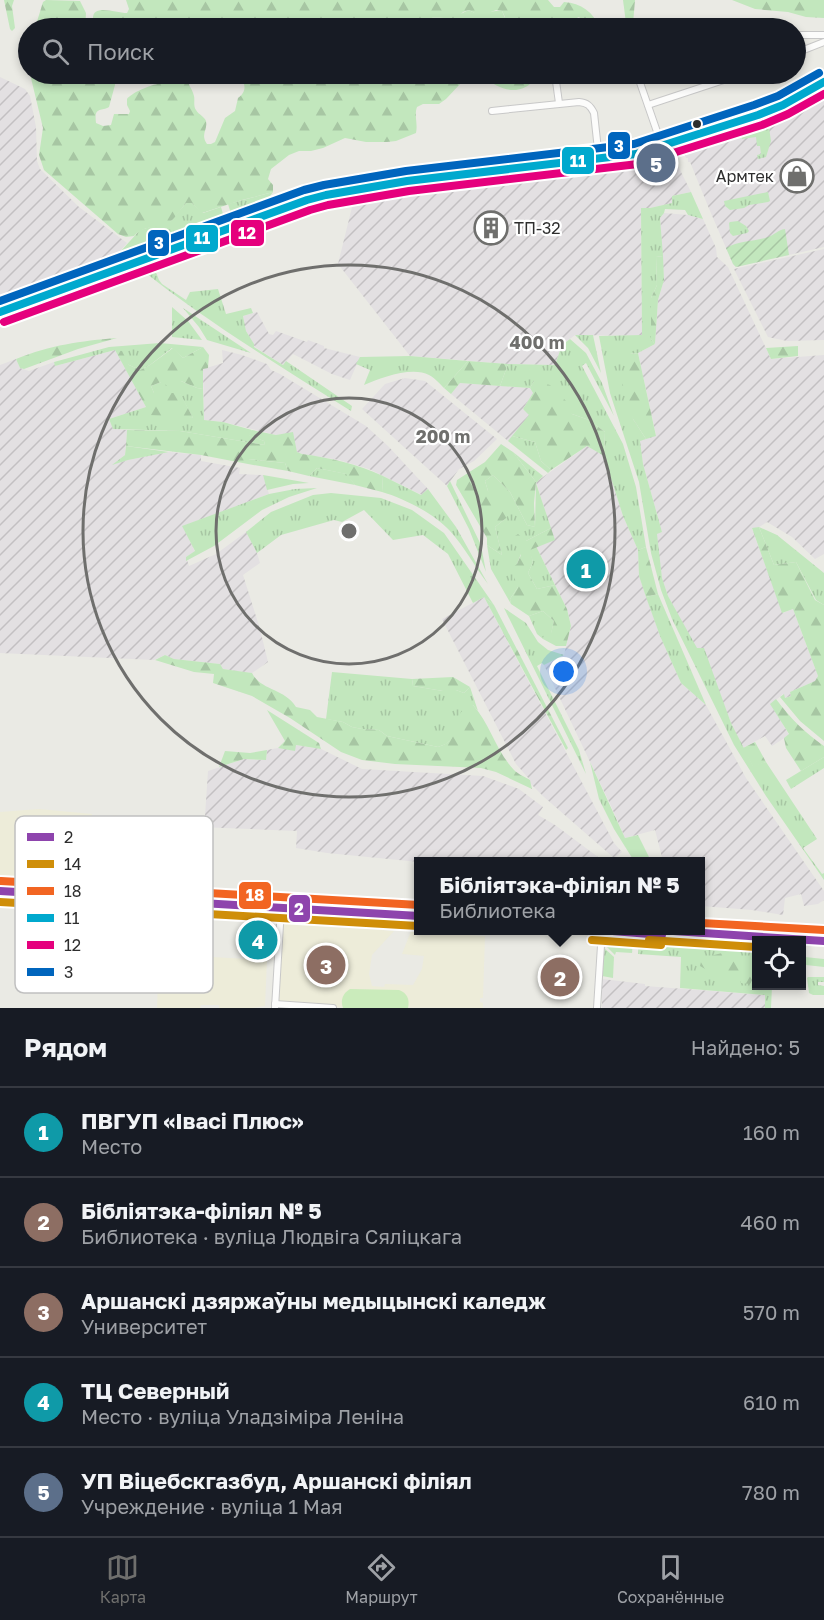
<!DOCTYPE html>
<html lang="ru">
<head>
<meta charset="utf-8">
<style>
	:root { --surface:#171b24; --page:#242831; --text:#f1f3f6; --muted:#9ea1a6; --line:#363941; --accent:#6f6f6d }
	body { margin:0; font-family:"Golos Text",sans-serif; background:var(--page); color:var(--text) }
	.controls { position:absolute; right:18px; bottom:18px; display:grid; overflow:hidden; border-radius:0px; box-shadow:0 3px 9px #0003 }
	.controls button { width:54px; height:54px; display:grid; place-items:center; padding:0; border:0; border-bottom:2px solid var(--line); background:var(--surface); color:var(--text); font:30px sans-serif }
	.you { position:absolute; left:564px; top:672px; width:21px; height:21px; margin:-15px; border:4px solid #fff; border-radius:50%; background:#1a73e8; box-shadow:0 0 0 9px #1a73e833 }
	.badge { display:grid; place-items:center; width:39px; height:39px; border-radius:50%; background:var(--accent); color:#fff; font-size:20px; font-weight:700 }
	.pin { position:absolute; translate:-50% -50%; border:3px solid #fff; box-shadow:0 2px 6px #0006 }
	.popup { position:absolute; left:414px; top:857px; width:291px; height:78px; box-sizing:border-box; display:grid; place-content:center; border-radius:0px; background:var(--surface); filter:drop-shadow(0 2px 4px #0005); font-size:20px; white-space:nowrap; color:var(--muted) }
	.popup b { font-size:22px; color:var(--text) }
	.popup::after { content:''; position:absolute; left:50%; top:100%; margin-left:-12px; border:12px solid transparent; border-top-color:var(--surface) }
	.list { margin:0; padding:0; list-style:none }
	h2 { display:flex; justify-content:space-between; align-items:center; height:78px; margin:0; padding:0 24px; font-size:26px }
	h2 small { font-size:20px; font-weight:400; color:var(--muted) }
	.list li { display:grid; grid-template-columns:39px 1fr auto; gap:18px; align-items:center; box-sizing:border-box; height:90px; padding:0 24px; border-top:2px solid var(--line) }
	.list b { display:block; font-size:22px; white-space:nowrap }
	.list p { margin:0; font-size:20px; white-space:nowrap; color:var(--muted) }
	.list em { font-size:20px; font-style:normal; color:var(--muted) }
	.icon { flex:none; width:33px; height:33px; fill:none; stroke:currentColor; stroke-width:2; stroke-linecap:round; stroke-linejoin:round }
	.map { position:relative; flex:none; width:824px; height:1008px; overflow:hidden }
	.search { position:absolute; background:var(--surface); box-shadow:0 3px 9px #0003; left:18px; right:18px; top:18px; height:66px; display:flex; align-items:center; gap:15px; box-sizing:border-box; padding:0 21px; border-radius:33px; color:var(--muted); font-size:22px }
	.sheet { height:528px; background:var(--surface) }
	nav { display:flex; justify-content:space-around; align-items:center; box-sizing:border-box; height:84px; border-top:2px solid var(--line); background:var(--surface); font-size:16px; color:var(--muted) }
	nav a { display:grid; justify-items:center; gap:3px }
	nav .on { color:var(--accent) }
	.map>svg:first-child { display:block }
	.industrial { fill:url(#industrial-furrows) }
	.education { fill:#edecd9 }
	.grass { fill:url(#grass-tufts) }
	.forest { fill:url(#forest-firs) }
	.garden { fill:url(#garden-furrows) }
	.pitch { fill:#caebbb }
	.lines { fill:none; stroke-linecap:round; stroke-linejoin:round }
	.minor-casing { stroke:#c8c8c8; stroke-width:8 }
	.major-casing { stroke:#c6c6c3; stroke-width:10 }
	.minor { stroke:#fcfcfb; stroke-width:6 }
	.major { stroke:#e6e7d6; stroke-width:8 }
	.bus-1-casing { stroke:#fff; stroke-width:12 }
	.bus-2-casing { stroke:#fff; stroke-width:12 }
	.bus-3-casing { stroke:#fff; stroke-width:12 }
	.bus-4-casing { stroke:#fff; stroke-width:12 }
	.bus-5-casing { stroke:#fff; stroke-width:12 }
	.bus-6-casing { stroke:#fff; stroke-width:12 }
	.bus-1 { stroke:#8e44ad; stroke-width:8 }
	.bus-2 { stroke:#cf8e09; stroke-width:8 }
	.bus-3 { stroke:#f26522; stroke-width:8 }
	.bus-4 { stroke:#00a9ce; stroke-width:8 }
	.bus-5 { stroke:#e5007d; stroke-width:8 }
	.bus-6 { stroke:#0065bd; stroke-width:8 }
	.ring { fill:none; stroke:#6f6f6d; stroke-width:3 }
	.bus-dot { fill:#2d2d2d; stroke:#fff; stroke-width:2 }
	.labels { text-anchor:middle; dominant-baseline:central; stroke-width:4.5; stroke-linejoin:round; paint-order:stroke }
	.poi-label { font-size:16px; fill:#2d2d2d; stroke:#fff; text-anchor:end }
	.key { fill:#fff; stroke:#c0c0c0; stroke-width:1.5 }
	.key-label { font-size:16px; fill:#2d2d2d }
	.centre { fill:#6f6f6d; stroke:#fff; stroke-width:3 }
	.ring-label { font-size:18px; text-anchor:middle; font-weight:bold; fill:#6f6f6d; stroke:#fff; stroke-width:4.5; stroke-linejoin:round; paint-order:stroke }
	.line-badge { stroke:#fff; stroke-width:2 }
	.badge-label { font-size:16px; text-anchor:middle; font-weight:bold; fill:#fff }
</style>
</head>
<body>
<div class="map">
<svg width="824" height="1008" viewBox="0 0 824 1008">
	<defs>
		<pattern id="industrial-furrows" width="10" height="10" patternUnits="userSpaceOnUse" patternTransform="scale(1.5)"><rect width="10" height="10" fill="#e3e0e2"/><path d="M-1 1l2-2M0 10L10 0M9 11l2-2" fill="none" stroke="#c3c0c2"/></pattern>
		<pattern id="grass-tufts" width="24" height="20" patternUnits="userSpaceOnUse" patternTransform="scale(1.5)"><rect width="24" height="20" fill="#c2e7bd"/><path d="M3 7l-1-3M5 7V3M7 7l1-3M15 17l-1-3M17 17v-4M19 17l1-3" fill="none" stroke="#a7c6a3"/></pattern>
		<pattern id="forest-firs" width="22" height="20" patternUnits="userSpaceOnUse" patternTransform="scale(1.5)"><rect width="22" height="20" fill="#c2e7bd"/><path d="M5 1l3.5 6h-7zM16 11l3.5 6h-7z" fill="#a7c6a3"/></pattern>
		<pattern id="garden-furrows" width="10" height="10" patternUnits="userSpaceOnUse" patternTransform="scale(1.5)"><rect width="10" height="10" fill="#c2e7bd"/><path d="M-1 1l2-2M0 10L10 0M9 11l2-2" fill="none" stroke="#a7c6a3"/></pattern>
	</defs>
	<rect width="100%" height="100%" fill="#eaeae4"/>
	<!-- industrial -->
	<g class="industrial">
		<path d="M0,77L25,89L30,96L36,127L37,161L40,169L79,207L127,243L116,256L83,268L84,273L0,304Z"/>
		<path d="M824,88V247L736,267L733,264L710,211L690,162H688V158H686L685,155L691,140L708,135L711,137L713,141L719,139L717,130L722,129L723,131L758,119L769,121L790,113V110L797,104Z"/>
		<path d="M675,160L691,192L672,196L673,203L650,208H641L642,336L575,335L562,345L555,365L508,364L410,356L338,264L355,195L392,191V189L406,187L407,189L638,162L640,166Z"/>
		<path d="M664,213L688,215L703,219L716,248L717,257L728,267L771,359L824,355V554L815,559L792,537L767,522L759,527L752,529L783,613L793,609L818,676L815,681L790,692L791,696L785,698L783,694L771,704L789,735L772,746L765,736L743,748L731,723L720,694L668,596L662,578L656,534L662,532L643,464L639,441L656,435L638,353L655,344L658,300L664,280L660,218Z"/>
		<path d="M824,249V340L787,341L768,337L734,269Z"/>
		<path d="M257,312L269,334L273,335L276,331L307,342L308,340L324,346V348L360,357L350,380L332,374L293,354L283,365L255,347L246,331L243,316Z"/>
		<path d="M115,350L146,407L109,419L113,429L127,430L125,455L114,464L128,460L169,452L201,455V461L240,468L239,474L263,475L269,494L183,526L195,552L186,557L189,566L216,554L246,532L257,553L260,563L243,575L260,629L268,662L252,673L223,669L220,664L174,659L165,655L154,660L0,653V365L16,359L20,368L29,371L54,362L55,366Z"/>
		<path d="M222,350L242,355L267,364L271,370L280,374L366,426L388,446L428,489L422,495L369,469L339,460L302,454L297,452L292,433L276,435L223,422L204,420L203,369L223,363Z"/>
		<path d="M405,378L425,381L497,439L474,461L459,469L447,486L362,409L385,384Z"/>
		<path d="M460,383L530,388L533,393L523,409L530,415L508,441L451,394Z"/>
		<path d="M587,446L604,456L623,516L638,550L639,576L660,636L681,683L706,705L746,778L824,891V900L818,904L804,906L801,894L785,898L783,915L752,910L701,906V862L663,861L655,830L625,838L611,806L544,665L564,655L571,626L567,609L536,546L554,539L536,482Z"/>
		<path d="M484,597L614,843L622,852L614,858L544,797L530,783V780L516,764L442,619Z"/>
		<path d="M295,745L321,749L362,769L483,776L519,789L543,807L538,815L555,825L598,857V861L455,862L428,860L419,862L327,853L296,848L297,831L200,827L205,816L208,771L244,759L266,760L267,750L278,748L294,750Z"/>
		<path d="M602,979L645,984V986L765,995V1008H602Z"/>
	</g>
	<!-- education -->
	<g class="education">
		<path d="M39,809L92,814V818H100L116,815L117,823L196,827L194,860L114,856L112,863L101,869L83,890L0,883V812Z"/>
		<path d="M283,923L394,931L372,955L369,974L372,986L384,987L385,984L413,985L422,969L424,956L402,954L411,931L485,936L483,998H480V1002L483,1003V1008L278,1007Z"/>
		<path d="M159,954L267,960L265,1006L253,1008H219V1005H201L200,1008H157Z"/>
	</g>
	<!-- grass -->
	<g class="grass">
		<path d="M469,10C480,18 491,9 502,11L505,18L496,28H416C424,10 438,22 451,19C457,17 463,12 469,10Z"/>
		<path d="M758,119L768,121L771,141L766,157L758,159L757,155L761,154L760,146H757L756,137L742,139L740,131L720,136L719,129H722L723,131Z"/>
		<path d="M273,192L268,199L270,209L238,221L232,217L228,204Z"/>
		<path d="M691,192L703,219L688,215L685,210L665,209L664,213L660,218L663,256L656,257L657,285L651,298V339L655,344L638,353L630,354L633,419L646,439L640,441L643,464L662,532L657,534L662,578L668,596L697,648H704L731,723L753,766L766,762L817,839L803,848L822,874L824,873V880L766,796L734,745L672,619L661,590L651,553L639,482L610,393L599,336L642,335L641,208H650L672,203V196Z"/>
		<path d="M768,192L770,201L768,202L749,205L744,208L730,210L725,206L724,201Z"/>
		<path d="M186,203H192L203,213L221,207L225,221L221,228L132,261L120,252L140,230L171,221Z"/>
		<path d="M738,221L746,226L749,231L747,233L733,236L730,233L729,223L730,222Z"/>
		<path d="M152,262L159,280L162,284L186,300L190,292L218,289L226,314L251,308L253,313L243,316L246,331L254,344V347L283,365L286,361L352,406L351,411C278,365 204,320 137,266Z"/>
		<path d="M172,307L188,321L202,340L172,337Z"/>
		<path d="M183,308L251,353L207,340L199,327Z"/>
		<path d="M575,335H593L601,373L588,348Z"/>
		<path d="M570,339L586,353L602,383L614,416L586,363L582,366L623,444L636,487L646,547L638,550L623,516L604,456L605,432L589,420L572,414L534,381L530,388L500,386L508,364L555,365L562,345Z"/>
		<path d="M160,343L203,347L183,358L172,348L150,365L140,370L129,365L115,350L55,366L54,362L109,347Z"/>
		<path d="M410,356L468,361L444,388C440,384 435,378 429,375C412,366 380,378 364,385L370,370L356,364L360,357Z"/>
		<path d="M181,381L197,388L203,389L204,420L223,422L252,430L249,435L264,441L265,445L180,431L113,429L109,419L146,407L193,418L180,394L154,393L151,386L161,382Z"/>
		<path d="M512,436L535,442L541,461L551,470L548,473L508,441Z"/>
		<path d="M126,446L169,452L128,460L112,465L125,455Z"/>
		<path d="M513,452L543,476L536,483L551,528L526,541L517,564L518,587L510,599L511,604L491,569L487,545L502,555L495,527L505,519L488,491L485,481L493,475L510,492L527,525L535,527L536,482Z"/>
		<path d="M248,459L285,463L288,471L248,464Z"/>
		<path d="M317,468L347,474L355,485L309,476Z"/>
		<path d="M263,475L309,483L293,484L267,490Z"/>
		<path d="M383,476L421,495L428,489L456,527L488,584C475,567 464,546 450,531C435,514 403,498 382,492Z"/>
		<path d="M450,481L481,545L486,572L469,529L447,486Z"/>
		<path d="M317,488L289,497L262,510L214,546L186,561V557L195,551L182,526L269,494L295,489Z"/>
		<path d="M331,493L381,498L412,510L444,533L494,605L484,597L473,603L448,554L423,535L393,540L364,510L342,522L334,520L281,535L257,553L246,532L271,512L313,495Z"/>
		<path d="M759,527L777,535L824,573V605L816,600L796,562L774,565Z"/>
		<path d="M536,546L555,585L537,589L528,573L533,562L529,550Z"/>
		<path d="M658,594L706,705L681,683L660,636L646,597Z"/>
		<path d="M504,608L526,623L538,642L548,650L564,655L544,665L542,663L537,666L579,750L586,774Z"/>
		<path d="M543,611L554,621L551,634H545L543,639L537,634L529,616Z"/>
		<path d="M332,672L412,679L413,686L443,691L456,690L464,693L470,687L478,711L473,705L455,727L453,738L446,744L438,747L387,736L379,730L362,729L352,727L343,722L326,719Z"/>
		<path d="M824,757V768L791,789L786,780Z"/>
		<path d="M590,762L625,838L638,835L651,861H634L614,829L599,799Z"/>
		<path d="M701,923L736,929L817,933L824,935V939L701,930Z"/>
		<path d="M643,935L753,942H756V948L639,940Z"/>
		<path d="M605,939L633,941L632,953L616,952L615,955L604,944Z"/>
		<path d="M639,941L756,950V986H772L771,1008H765V995L680,988L681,957L638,954Z"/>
		<path d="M603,947L614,957L613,978L602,976Z"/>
		<path d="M805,957L824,959V967L806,965Z"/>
		<path d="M808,977H824V982H818V985L824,986V995H813L809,993L807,978Z"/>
	</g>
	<!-- forest -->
	<g class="forest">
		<path d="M4,0H14L12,6L15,28L12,31L10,29Z"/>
		<path d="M46,0L80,1L86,13L85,28H35L43,2Z"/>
		<path d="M126,0H548L554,7H560L564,2C581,3 594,12 599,28H583L584,22L579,17L570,21L559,28H496L505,17L502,11L496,10L480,16L469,10L463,12L458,18C443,20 423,12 416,28H155L146,27L144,28H128L118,23L105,28H95C85,0 114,13 127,13L129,9Z"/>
		<path d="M623,0H635L633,24L626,23Z"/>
		<path d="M732,0H824V18L806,17L788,12L755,9Z"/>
		<path d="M30,74H47L48,78C55,82 61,85 70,83L73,77H79L94,81L96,78L94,74H99L100,76L115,80V85L109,107C101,112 94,106 96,123L103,126L111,125L114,114H129L130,111L127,105V99C131,93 152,84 159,84V82L155,78L140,77L138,75V74H155L164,77L177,74H191C186,88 191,84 194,96C195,100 193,106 196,110C199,115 204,116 206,121C208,130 200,134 207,144H211L215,142L225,118L235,111L238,98C250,90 244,76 231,74H526L529,76L531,83C518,96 497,89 485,77L462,82L446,99L439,104H423L417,107C414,115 418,124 416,133L396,141L387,142H366L345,138L323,148L311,151H299L289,155L271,169L268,179L273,185V192L242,200L202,213L192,203H186C181,209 176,217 170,222C158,230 146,223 134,236L126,237L118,234L44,170L39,155L43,128Z"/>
		<path d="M663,256L664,280L658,300L655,344L651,339V298L657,285L656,257Z"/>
		<path d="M117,338L78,349L24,369L20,368L16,359C51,345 80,341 117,338Z"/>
		<path d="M798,346V356L771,359L766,348Z"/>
		<path d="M203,347L209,355L208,368L203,369V389L197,388L181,381L171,388L161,382L151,386L154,393H180L193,418L149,415L146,407L115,350L122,351L129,365L140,370L150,365L173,348L183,358Z"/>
		<path d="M638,353L656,436L646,439L633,419L622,386L630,354Z"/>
		<path d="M468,361L508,364L500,386L460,383L451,394L444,388Z"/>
		<path d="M534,381L550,385L570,405L572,414L589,420L605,432L604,456L587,446L551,470L541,461L535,442L512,436L529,415L523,409L533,393L530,388Z"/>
		<path d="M127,430L180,431L265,445L264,441L248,435L252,430L276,435L293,432L297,452L302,454C331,458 357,464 383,476L382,492L355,485L346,474L317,468L309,476L288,471L285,463L248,459V464L201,455L126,446Z"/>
		<path d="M501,444L513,452L536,482L534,503L535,527L527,525L510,492L493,475L485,481L488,491L498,494L511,512L505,519L495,527L502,555L487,545V538L456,485L457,480L485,462Z"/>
		<path d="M759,527L774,565L796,562L815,600L824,605V741L800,721L780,697L784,694L785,698L791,696L790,692L815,681L818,676L793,609L782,613L752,528Z"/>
		<path d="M551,528L555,540L530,550L533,562L528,573L537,589L555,585L567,609L571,626L566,646H556L543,639L544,634L551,633L554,621L543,611L529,616L511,604L510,599L518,587L511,569L517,564L521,555L512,538L518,534L526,541Z"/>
		<path d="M646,547L658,594L646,597L639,576L638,550Z"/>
		<path d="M484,597L494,605L568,748L566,750Z"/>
		<path d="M165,655L174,659L220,664L223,669L252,673C261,691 284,688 296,707L310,710L317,717L343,722L352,727L362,729L379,730L387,736L438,747C457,741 451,735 456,720C458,716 462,711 465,707L473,705C490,724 496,751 514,770C518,774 525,777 530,780L532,789L496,772L481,768L395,764L362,760L341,752L290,718L252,696L213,683L214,674L194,672L155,660Z"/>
		<path d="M453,677L470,687L464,693L456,690L449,695L443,691L413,686L412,679Z"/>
		<path d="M776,699C791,719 804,732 824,746V757L801,771L786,748L784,738L789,734L770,704Z"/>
		<path d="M267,710L319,743L321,749L296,745L295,751L278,748L285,741Z"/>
		<path d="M755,742L766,762L753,767L743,748Z"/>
		<path d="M267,750L266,760L244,759L219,767L225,751L250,753Z"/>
		<path d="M722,953L751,963L755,975L750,984L741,983L738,974L719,977L700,966L702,958Z"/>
	</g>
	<!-- garden -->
	<path class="garden" d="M785,229L789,255L736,267L733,264L726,248C739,240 754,242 768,237C775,235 777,230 785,229Z"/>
	<!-- pitch -->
	<g class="pitch">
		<path d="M126,827L181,831C195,838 194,852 180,857L121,852C109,844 112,830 126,827Z"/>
		<path d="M350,989L399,990C407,993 410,999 408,1008H343C340,1000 343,993 350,989Z"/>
	</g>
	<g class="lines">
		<defs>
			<g id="minor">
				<path d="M796,35H824"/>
				<path d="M796,53L824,42"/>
				<path d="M555,74L559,103"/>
				<path d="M637,74L662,146"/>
				<path d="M402,75L407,74"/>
				<path d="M648,105L742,74"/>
				<path d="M492,111L579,102C587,103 590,105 594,113L599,159"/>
				<path d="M0,312L307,200L326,195L407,181L636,154L758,115L783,105L824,82"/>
				<path d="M275,1004L333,1008"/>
				<path d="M275,1008L281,908"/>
				<path d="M597,1008L602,930"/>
			</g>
			<g id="major">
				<path d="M0,891L419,916"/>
				<path d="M593,930L655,935"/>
				<path d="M650,930L824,941"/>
			</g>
		</defs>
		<!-- minor casing -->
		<use href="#minor" class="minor-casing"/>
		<!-- major casing -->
		<use href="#major" class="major-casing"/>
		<!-- minor -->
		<use href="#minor" class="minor"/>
		<!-- major -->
		<use href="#major" class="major"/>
		<defs>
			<g id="bus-1">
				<path d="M0,891L419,916"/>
				<path d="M600,930L662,935"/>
				<path d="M658,930L824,941"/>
			</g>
			<g id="bus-2">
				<path d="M0,902L418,926"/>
				<path d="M592,940L661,945"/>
				<path d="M649,940L756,947"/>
			</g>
			<g id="bus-3">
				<path d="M1,881L419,905"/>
				<path d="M701,923L824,930"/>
			</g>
			<path id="bus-4" d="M0,312L307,200L326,195L407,181L636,154L758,115L783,105L824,82"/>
			<path id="bus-5" d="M4,322L310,210L328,205L409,191L638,164L762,125L788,114L824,94"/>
			<path id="bus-6" d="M0,301L304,190L324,185L406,171L634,144L754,105L778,96L819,73"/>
		</defs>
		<!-- bus-1 casing -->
		<use href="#bus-1" class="bus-1-casing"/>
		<!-- bus-2 casing -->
		<use href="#bus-2" class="bus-2-casing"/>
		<!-- bus-3 casing -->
		<use href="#bus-3" class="bus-3-casing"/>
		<!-- bus-4 casing -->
		<use href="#bus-4" class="bus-4-casing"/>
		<!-- bus-5 casing -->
		<use href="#bus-5" class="bus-5-casing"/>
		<!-- bus-6 casing -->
		<use href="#bus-6" class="bus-6-casing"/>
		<!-- bus-1 -->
		<use href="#bus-1" class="bus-1"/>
		<!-- bus-2 -->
		<use href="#bus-2" class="bus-2"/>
		<!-- bus-3 -->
		<use href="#bus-3" class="bus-3"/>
		<!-- bus-4 -->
		<use href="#bus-4" class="bus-4"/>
		<!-- bus-5 -->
		<use href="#bus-5" class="bus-5"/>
		<!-- bus-6 -->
		<use href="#bus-6" class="bus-6"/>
	</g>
	<!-- distance rings -->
	<g class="ring">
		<circle cx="349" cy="531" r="133"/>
		<circle cx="349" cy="531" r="266"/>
	</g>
	<!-- icons -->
	<defs>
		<symbol id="shop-ring" viewBox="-11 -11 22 22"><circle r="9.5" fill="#fff" stroke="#6f6f6d" stroke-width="1.5"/><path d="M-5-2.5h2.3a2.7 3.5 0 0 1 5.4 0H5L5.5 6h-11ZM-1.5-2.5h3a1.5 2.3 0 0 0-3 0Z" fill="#6f6f6d"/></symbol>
		<symbol id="building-ring" viewBox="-11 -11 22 22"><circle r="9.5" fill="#fff" stroke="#6f6f6d" stroke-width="1.5"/><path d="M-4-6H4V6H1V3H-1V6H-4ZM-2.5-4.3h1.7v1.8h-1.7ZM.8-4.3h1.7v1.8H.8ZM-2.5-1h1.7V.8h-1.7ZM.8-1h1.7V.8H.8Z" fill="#6f6f6d"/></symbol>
	</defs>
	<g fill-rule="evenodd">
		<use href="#shop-ring" x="778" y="157" width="38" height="38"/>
		<use href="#building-ring" x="472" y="209" width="38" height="38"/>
	</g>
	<!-- markers -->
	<circle class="bus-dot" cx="697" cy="124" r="5"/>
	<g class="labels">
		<!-- poi labels -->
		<g class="poi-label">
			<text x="774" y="176">Армтек</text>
			<text x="514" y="228" text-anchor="start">ТП-32</text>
		</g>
	</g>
	<!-- legend -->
	<rect x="15" y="816" width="198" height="177" rx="9" class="key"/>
	<rect x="27" y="833" width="27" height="8" fill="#8e44ad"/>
	<rect x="27" y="860" width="27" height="8" fill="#cf8e09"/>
	<rect x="27" y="887" width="27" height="8" fill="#f26522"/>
	<rect x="27" y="914" width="27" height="8" fill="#00a9ce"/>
	<rect x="27" y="941" width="27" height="8" fill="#e5007d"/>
	<rect x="27" y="968" width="27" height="8" fill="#0065bd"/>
	<g class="key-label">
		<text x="64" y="843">2</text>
		<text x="64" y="870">14</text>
		<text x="64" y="897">18</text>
		<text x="64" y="924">11</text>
		<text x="64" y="951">12</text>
		<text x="64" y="978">3</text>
	</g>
	<circle cx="349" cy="531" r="9" class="centre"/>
	<g class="ring-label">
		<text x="537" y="349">400 m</text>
		<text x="443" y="443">200 m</text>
	</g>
	<g class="line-badge">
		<rect x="607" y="131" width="24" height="29" rx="6" fill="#0065bd"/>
		<rect x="561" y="146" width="34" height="29" rx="6" fill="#00a9ce"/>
		<rect x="230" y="219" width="35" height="28" rx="6" fill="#e5007d"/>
		<rect x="185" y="224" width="34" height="29" rx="6" fill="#00a9ce"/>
		<rect x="147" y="229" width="23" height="28" rx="6" fill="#0065bd"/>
		<rect x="238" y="881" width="34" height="29" rx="6" fill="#f26522"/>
		<rect x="288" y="894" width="23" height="29" rx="6" fill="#8e44ad"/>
	</g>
	<g class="badge-label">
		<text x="619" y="152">3</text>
		<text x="578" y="167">11</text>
		<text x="247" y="239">12</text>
		<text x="202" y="244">11</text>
		<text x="159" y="249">3</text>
		<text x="255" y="901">18</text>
		<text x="299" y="915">2</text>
	</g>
</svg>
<div class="controls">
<button><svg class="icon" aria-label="locate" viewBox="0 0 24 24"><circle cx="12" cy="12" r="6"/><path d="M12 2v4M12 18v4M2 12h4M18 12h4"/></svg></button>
</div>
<div class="you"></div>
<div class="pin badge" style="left:586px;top:569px;background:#0f9aa8">1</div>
<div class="pin badge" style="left:560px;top:977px;background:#8d6e63">2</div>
<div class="popup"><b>Бібліятэка-філіял № 5</b>Библиотека</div>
<div class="pin badge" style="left:326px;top:965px;background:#8d6e63">3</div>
<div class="pin badge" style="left:258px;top:940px;background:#0f9aa8">4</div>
<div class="pin badge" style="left:656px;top:163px;background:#5c6f8a">5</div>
<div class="search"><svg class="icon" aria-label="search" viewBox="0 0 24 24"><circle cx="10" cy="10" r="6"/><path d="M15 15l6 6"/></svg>Поиск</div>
</div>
<section class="sheet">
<h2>Рядом<small>Найдено: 5</small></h2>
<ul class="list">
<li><span class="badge" style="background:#0f9aa8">1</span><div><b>ПВГУП «Івасі Плюс»</b><p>Место</p></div><em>160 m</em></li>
<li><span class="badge" style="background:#8d6e63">2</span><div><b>Бібліятэка-філіял № 5</b><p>Библиотека · вуліца Людвіга Сяліцкага</p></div><em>460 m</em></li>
<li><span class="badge" style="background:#8d6e63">3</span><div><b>Аршанскі дзяржаўны медыцынскі каледж</b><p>Университет</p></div><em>570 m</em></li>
<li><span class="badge" style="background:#0f9aa8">4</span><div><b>ТЦ Северный</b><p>Место · вуліца Уладзіміра Леніна</p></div><em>610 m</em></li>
<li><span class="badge" style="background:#5c6f8a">5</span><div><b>УП Віцебскгазбуд, Аршанскі філіял</b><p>Учреждение · вуліца 1 Мая</p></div><em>780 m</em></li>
</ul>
</section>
<nav>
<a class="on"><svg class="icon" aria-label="map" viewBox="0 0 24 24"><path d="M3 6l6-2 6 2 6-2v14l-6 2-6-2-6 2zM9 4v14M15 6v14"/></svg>Карта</a>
<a><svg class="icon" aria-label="directions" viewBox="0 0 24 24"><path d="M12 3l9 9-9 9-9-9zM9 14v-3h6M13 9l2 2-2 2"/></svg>Маршрут</a>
<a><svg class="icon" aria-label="saved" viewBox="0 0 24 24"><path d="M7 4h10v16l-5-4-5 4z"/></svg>Сохранённые</a>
</nav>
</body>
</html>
